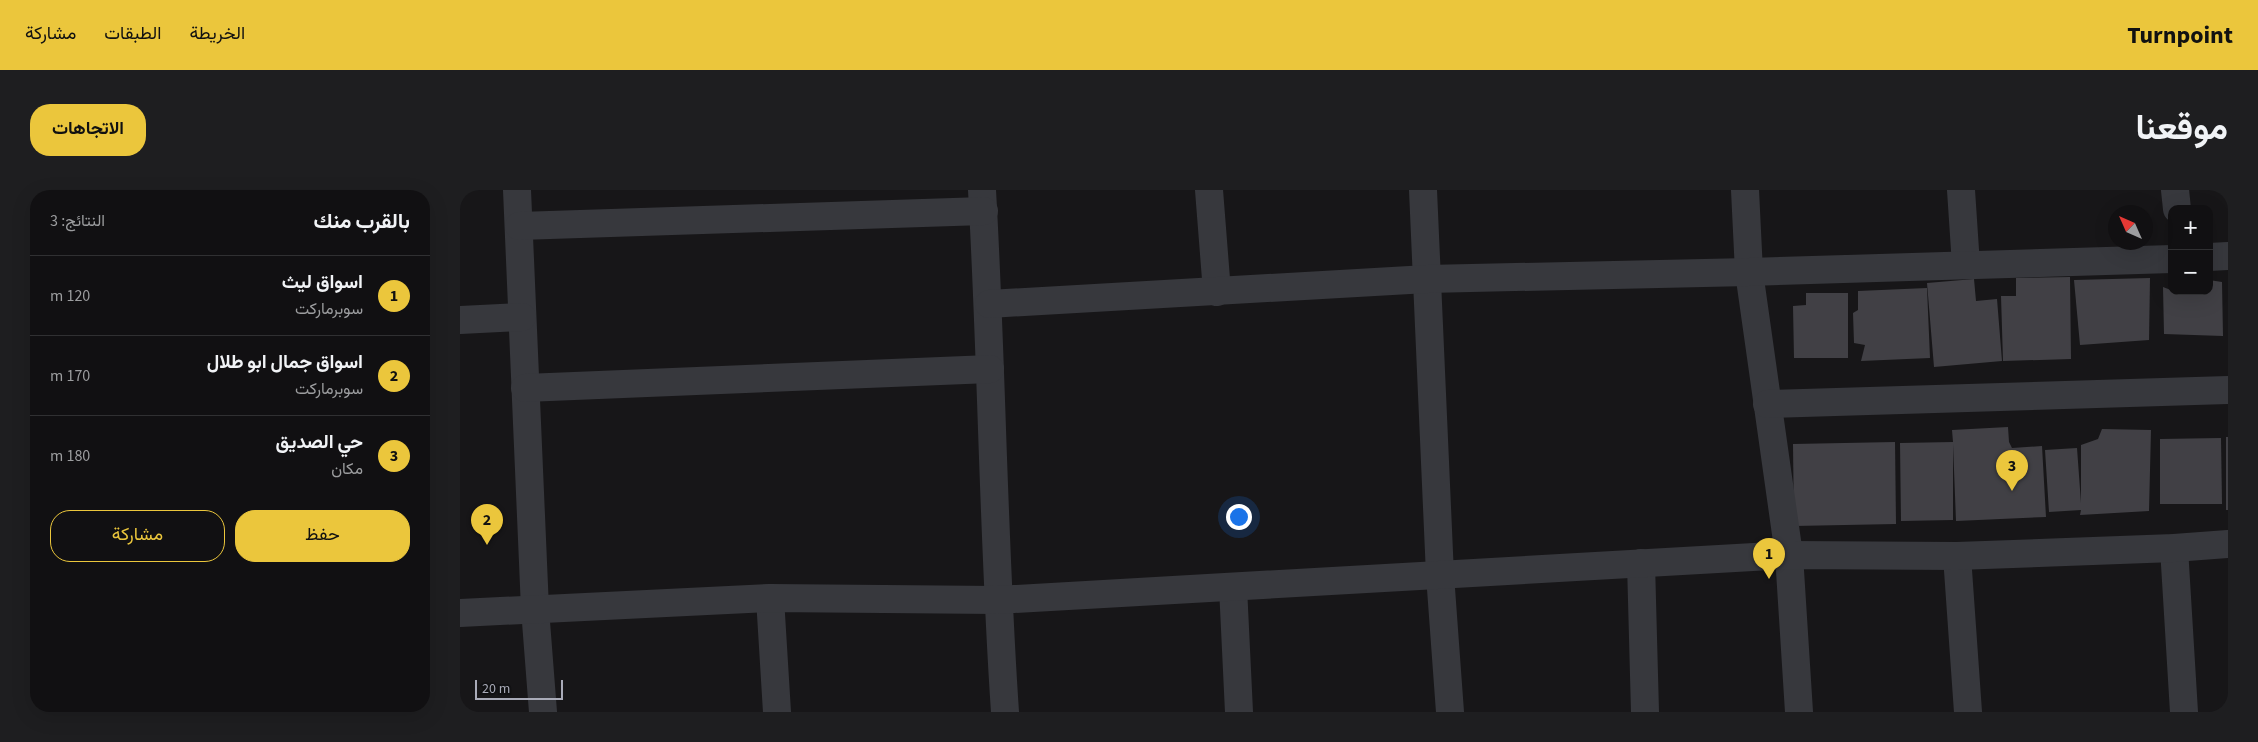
<!DOCTYPE html>
<html lang="ar">
<head>
<meta charset="utf-8">
<style>
	:root { --surface:#111012; --page:#1e1e20; --text:#f1f3f6; --muted:#9c9d9f; --line:#303032; --accent:#ebc63c }
	body { margin:0; font-family:"Source Sans 3",Vazirmatn,sans-serif; background:var(--page); color:var(--text); direction:rtl }
	.controls { position:absolute; right:15px; top:15px; display:grid; overflow:hidden; border-radius:10px; box-shadow:0 5px 20px #0002 }
	.controls button { width:45px; height:45px; display:grid; place-items:center; padding:0; border:0; border-bottom:1px solid var(--line); background:var(--surface); color:var(--text); font:25px sans-serif }
	.compass { position:absolute; left:1648px; top:15px; width:45px; height:45px; border-radius:50%; background:var(--surface); box-shadow:0 5px 20px #0002; rotate:315deg }
	.scale { position:absolute; left:15px; bottom:12px; width:88px; box-sizing:border-box; padding-left:5px; border:2px solid #a9abb8; border-top:0; font-size:14px; line-height:18px; white-space:nowrap; color:#a9abb8; -webkit-text-stroke:4px #111113; paint-order:stroke }
	.you { position:absolute; left:778px; top:326px; width:18px; height:18px; margin:-12px; border:4px solid #fff; border-radius:50%; background:#1a73e8; box-shadow:0 0 0 8px #1a73e833 }
	.badge { display:grid; place-items:center; width:32px; height:32px; border-radius:50%; background:var(--accent); color:#111; font-size:16px; font-weight:700 }
	.pin { position:absolute; translate:-50% -41px; filter:drop-shadow(0 1px 2px #0008) }
	.pin::after { content:''; position:absolute; top:26px; width:18px; height:15px; background:inherit; clip-path:polygon(0 0,100% 0,50% 100%) }
	.list { margin:0; padding:0; list-style:none }
	h2 { display:flex; justify-content:space-between; align-items:center; height:65px; margin:0; padding:0 20px; font-size:21px }
	h2 small { font-size:16px; font-weight:400; color:var(--muted) }
	.list li { display:grid; grid-template-columns:32px 1fr auto; gap:15px; align-items:center; box-sizing:border-box; height:80px; padding:0 20px; border-top:1px solid var(--line) }
	.list b { display:block; font-size:19px; white-space:nowrap }
	.list p { margin:0; font-size:16px; white-space:nowrap; color:var(--muted) }
	.list em { font-size:16px; font-style:normal; color:var(--muted) }
	.actions { display:flex; gap:10px; padding:15px 20px }
	.actions a { flex:1; padding:11px 0; border:1px solid var(--accent); border-radius:20px; text-align:center; font-size:18px; color:var(--accent) }
	.actions .main { background:var(--accent); color:#111 }
	.map { position:relative; flex:none; width:1768px; height:522px; overflow:hidden; direction:ltr; border-radius:20px }
	header { display:flex; align-items:center; gap:30px; box-sizing:border-box; height:70px; padding:0 25px; background:var(--accent); color:#111 }
	header strong { font-size:24px }
	nav { display:flex; gap:28px; margin-inline-start:auto; font-size:18px }
	.intro { display:flex; align-items:center; justify-content:space-between; box-sizing:border-box; height:120px; padding:0 30px }
	h1 { margin:0; font-size:35px }
	.button { padding:12px 22px; border-radius:20px; background:var(--accent); color:#111; font-size:18px; font-weight:700 }
	main { display:flex; gap:30px; padding:0 30px }
	aside { flex:1; background:var(--surface); border-radius:20px; box-shadow:0 5px 20px #0002 }
	.map>svg:first-child { display:block }
	.building { fill:#414045 }
	.lines { fill:none; stroke-linecap:round; stroke-linejoin:round }
	.minor { stroke:#37383d; stroke-width:28 }
</style>
</head>
<body>
<header>
<strong>Turnpoint</strong>
<nav><a>الخريطة</a><a>الطبقات</a><a>مشاركة</a></nav>
</header>
<div class="intro"><h1>موقعنا</h1><a class="button">الاتجاهات</a></div>
<main>
<div class="map">
<svg width="1768" height="522" viewBox="0 0 1768 522">
	<rect width="100%" height="100%" fill="#171618"/>
	<!-- building -->
	<g class="building">
		<path d="M1610,87L1611,169L1543,171L1541,106H1556V88Z"/>
		<path d="M1690,88L1689,150L1620,155L1614,90Z"/>
		<path d="M1514,89L1516,111L1537,109L1542,171L1474,177L1467,93Z"/>
		<path d="M1749,90L1762,92L1763,146L1704,144L1703,97L1716,102L1749,101Z"/>
		<path d="M1467,98L1470,168L1401,171L1405,155L1394,153L1393,123L1398,120V101Z"/>
		<path d="M1346,103H1388V168H1334L1333,116L1346,115Z"/>
		<path d="M1548,237L1549,252L1552,258L1582,256L1586,327L1496,331L1493,254V330L1441,331L1440,253L1493,252L1492,240Z"/>
		<path d="M1642,239L1691,240L1689,321L1620,325L1621,320L1589,322L1585,260L1617,258L1621,313V255L1638,249Z"/>
		<rect x="1766" y="247" width="2" height="73"/>
		<path d="M1761,248L1762,314H1700V249Z"/>
		<path d="M1435,252L1436,334L1334,336L1333,254Z"/>
	</g>
	<g class="lines">
		<!-- minor -->
		<g class="minor">
			<path d="M57,0L75,419L83,522"/>
			<path d="M522,0C532,174 533,348 545,522"/>
			<path d="M749,0L757,102"/>
			<path d="M963,0L980,385L990,522"/>
			<path d="M1285,0L1289,82L1329,365L1339,522"/>
			<path d="M1501,0L1506,75"/>
			<path d="M1715,0L1717,19"/>
			<path d="M59,36L524,21"/>
			<path d="M1749,67L1768,66"/>
			<path d="M529,114L967,89L1289,82L1712,69"/>
			<path d="M0,130L62,127"/>
			<path d="M65,198L530,179"/>
			<path d="M1307,214L1768,200"/>
			<path d="M1714,358L1724,522"/>
			<path d="M1497,366L1508,522"/>
			<path d="M1181,373L1185,522"/>
			<path d="M773,397L779,522"/>
			<path d="M310,408L317,522"/>
			<path d="M0,423L310,408L537,410L1329,365L1497,366L1714,358L1768,354"/>
		</g>
	</g>
</svg>
<div class="controls">
<button>+</button>
<button>−</button>
</div>
<svg class="compass" viewBox="-18 -18 36 36"><path d="M0-13l5 13h-10z" fill="#e53935"/><path d="M0 13l5-13h-10z" fill="#9c9d9f"/></svg>
<div class="scale">20 m</div>
<div class="you"></div>
<div class="pin badge" style="left:1309px;top:389px">1</div>
<div class="pin badge" style="left:27px;top:355px">2</div>
<div class="pin badge" style="left:1552px;top:301px">3</div>
</div>
<aside>
<h2>بالقرب منك<small>النتائج: 3</small></h2>
<ul class="list">
<li><span class="badge">1</span><div><b>اسواق ليث</b><p>سوبرماركت</p></div><em>120 m</em></li>
<li><span class="badge">2</span><div><b>اسواق جمال ابو طلال</b><p>سوبرماركت</p></div><em>170 m</em></li>
<li><span class="badge">3</span><div><b>حي الصديق</b><p>مكان</p></div><em>180 m</em></li>
</ul>
<div class="actions"><a class="main">حفظ</a><a>مشاركة</a></div>
</aside>
</main>
</body>
</html>
